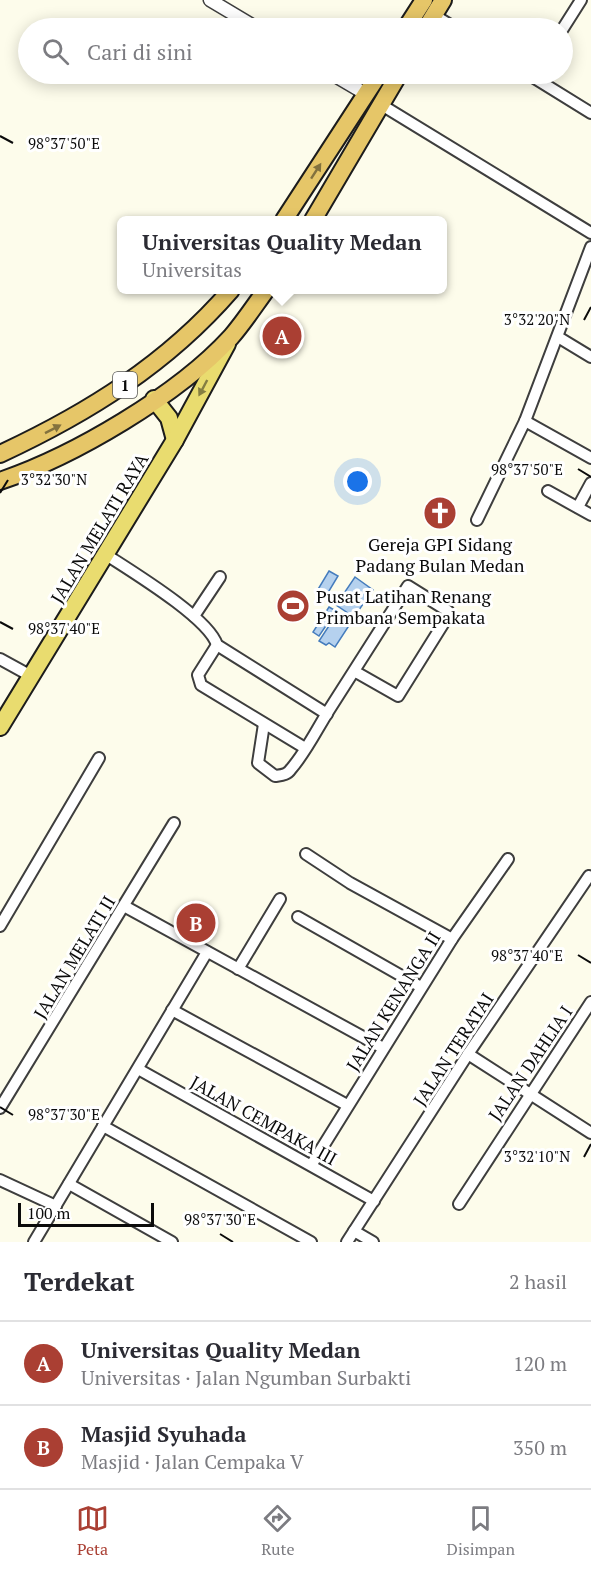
<!DOCTYPE html>
<html lang="id">
<head>
<meta charset="utf-8">
<style>
	:root { --surface:#fff; --page:#f2f2f3; --text:#2b2b33; --muted:#7c7c81; --line:#e1e1e2; --accent:#aa3f33 }
	body { margin:0; font-family:"PT Serif",serif; background:var(--page); color:var(--text) }
	.scale { position:absolute; left:18px; bottom:15px; width:136px; box-sizing:border-box; padding-left:6px; border:3px solid #0b0b0b; border-top:0; font-size:16px; line-height:21px; white-space:nowrap; color:#0b0b0b; -webkit-text-stroke:4px #fff; paint-order:stroke }
	.you { position:absolute; left:358px; top:482px; width:21px; height:21px; margin:-15px; border:4px solid #fff; border-radius:50%; background:#1a73e8; box-shadow:0 0 0 9px #1a73e833 }
	.badge { display:grid; place-items:center; width:39px; height:39px; border-radius:50%; background:var(--accent); color:#fff; font-size:20px; font-weight:700 }
	.pin { position:absolute; translate:-50% -50%; border:3px solid #fff; box-shadow:0 2px 6px #0006 }
	.popup { position:absolute; left:117px; top:216px; width:330px; height:78px; box-sizing:border-box; display:grid; place-content:center; border-radius:9px; background:var(--surface); filter:drop-shadow(0 2px 4px #0005); font-size:20px; white-space:nowrap; color:var(--muted) }
	.popup b { font-size:22px; color:var(--text) }
	.popup::after { content:''; position:absolute; left:50%; top:100%; margin-left:-12px; border:12px solid transparent; border-top-color:var(--surface) }
	.list { margin:0; padding:0; list-style:none }
	h2 { display:flex; justify-content:space-between; align-items:center; height:78px; margin:0; padding:0 24px; font-size:26px }
	h2 small { font-size:20px; font-weight:400; color:var(--muted) }
	.list li { display:grid; grid-template-columns:39px 1fr auto; gap:18px; align-items:center; box-sizing:border-box; height:84px; padding:0 24px; border-top:2px solid var(--line) }
	.list b { display:block; font-size:22px; white-space:nowrap }
	.list p { margin:0; font-size:20px; white-space:nowrap; color:var(--muted) }
	.list em { font-size:20px; font-style:normal; color:var(--muted) }
	.icon { flex:none; width:33px; height:33px; fill:none; stroke:currentColor; stroke-width:2; stroke-linecap:round; stroke-linejoin:round }
	.map { position:relative; flex:none; width:591px; height:1242px; overflow:hidden }
	.search { position:absolute; background:var(--surface); box-shadow:0 3px 15px #0003; left:18px; right:18px; top:18px; height:66px; display:flex; align-items:center; gap:15px; box-sizing:border-box; padding:0 21px; border-radius:33px; color:var(--muted); font-size:22px }
	.sheet { height:246px; background:var(--surface) }
	nav { display:flex; justify-content:space-around; align-items:center; box-sizing:border-box; height:84px; border-top:2px solid var(--line); background:var(--surface); font-size:16px; color:var(--muted) }
	nav a { display:grid; justify-items:center; gap:3px }
	nav .on { color:var(--accent) }
	.map>svg:first-child { display:block }
	.water { fill:#b5d1ee; stroke:#457cbd; stroke-width:1.5 }
	.lines { fill:none; stroke-linecap:round; stroke-linejoin:round }
	.minor-casing { stroke:#3e3e3e; stroke-width:14 }
	.tertiary-casing { stroke:#3e3e3e; stroke-width:15 }
	.primary-casing { stroke:#1c1c1c; stroke-width:20 }
	.trunk-casing { stroke:#1c1c1c; stroke-width:20 }
	.minor { stroke:#fff; stroke-width:10 }
	.tertiary { stroke:#fff; stroke-width:12 }
	.primary { stroke:#e9dc6f; stroke-width:16 }
	.trunk { stroke:#e6c668; stroke-width:16 }
	.oneway { fill:#83723e }
	.oneway2 { fill:#857e42 }
	.ticks { fill:none; stroke:#0b0b0b; stroke-width:2 }
	.labels { text-anchor:middle; dominant-baseline:central; stroke-width:6; stroke-linejoin:round; paint-order:stroke }
	.shield { fill:#fff; stroke:#545454; stroke-width:1.5 }
	.shield-label { font-size:16px; font-weight:bold; fill:#0b0b0b }
	.street-label { font-size:18px; fill:#0b0b0b; stroke:#fff }
	.poi-label { font-size:18px; fill:#0b0b0b; stroke:#fff }
	.ticks-label { font-size:15px; text-anchor:middle; fill:#0b0b0b; stroke:#fff; stroke-width:6; stroke-linejoin:round; paint-order:stroke }
</style>
</head>
<body>
<div class="map">
<svg width="591" height="1242" viewBox="0 0 591 1242">
	<rect width="100%" height="100%" fill="#fdfceb"/>
	<!-- water -->
	<g class="water">
		<path d="M329,571L338,576L326,596L317,591Z"/>
		<path d="M355,577L373,590L354,617L336,605Z"/>
		<path d="M329,607L336,611L319,636L313,632Z"/>
		<path d="M338,612L352,621L335,647L329,643L326,645L319,641Z"/>
	</g>
	<g class="lines">
		<defs>
			<g id="minor">
				<path d="M434,15L455,28"/>
				<path d="M562,30L581,0"/>
				<path d="M528,74L591,113"/>
				<path d="M380,104L591,233"/>
				<path d="M558,337L591,357"/>
				<path d="M525,421L591,458"/>
				<path d="M548,491L591,515"/>
				<path d="M578,507L591,483"/>
				<path d="M477,520L525,421L591,247"/>
				<path d="M105,554C131,571 209,618 217,645L327,714"/>
				<path d="M194,616L220,577"/>
				<path d="M217,645L198,675L201,685L305,748"/>
				<path d="M0,659L31,676"/>
				<path d="M264,724L258,763L275,776C282,775 287,775 291,769C306,752 317,729 329,710C355,669 382,627 408,586L448,611V616L398,696L354,671"/>
				<path d="M306,854L350,883L452,939"/>
				<path d="M124,906L383,1048"/>
				<path d="M298,917L421,987"/>
				<path d="M0,926L99,758"/>
				<path d="M238,969L280,899"/>
				<path d="M172,1010L347,1105"/>
				<path d="M468,1054L591,1133"/>
				<path d="M138,1069L374,1201"/>
				<path d="M0,1108L174,823"/>
				<path d="M103,1126L311,1242"/>
				<path d="M312,1164L452,939L508,859"/>
				<path d="M0,1180L56,1206"/>
				<path d="M69,1184L172,1242"/>
				<path d="M459,1204L591,1002"/>
				<path d="M354,1231L373,1242"/>
				<path d="M34,1242L207,952"/>
				<path d="M347,1242L468,1054L589,876"/>
			</g>
			<g id="tertiary">
				<path d="M210,0L257,28"/>
				<path d="M332,74L366,94"/>
			</g>
			<g id="primary">
				<path d="M154,399L169,418L175,440"/>
				<path d="M0,727L175,440L227,344"/>
			</g>
			<g id="trunk">
				<path d="M406,28L424,0"/>
				<path d="M426,28L443,0"/>
				<path d="M284,220L379,74"/>
				<path d="M313,220L399,74"/>
				<path d="M0,454C88,413 167,364 231,290"/>
				<path d="M0,481C74,456 178,395 231,337C244,322 255,305 266,290"/>
			</g>
		</defs>
		<!-- minor casing -->
		<use href="#minor" class="minor-casing"/>
		<!-- tertiary casing -->
		<use href="#tertiary" class="tertiary-casing"/>
		<!-- primary casing -->
		<use href="#primary" class="primary-casing"/>
		<!-- trunk casing -->
		<use href="#trunk" class="trunk-casing"/>
		<!-- minor -->
		<use href="#minor" class="minor"/>
		<!-- tertiary -->
		<use href="#tertiary" class="tertiary"/>
		<!-- primary -->
		<use href="#primary" class="primary"/>
		<!-- trunk -->
		<use href="#trunk" class="trunk"/>
	</g>
	<!-- one-way arrows -->
	<defs><path id="oneway-solid" d="M-6-.8H1V-3.2L6.5 0L1 3.2V.8H-6Z" transform="scale(1.5)"/></defs>
	<g class="oneway">
		<use href="#oneway-solid" transform="translate(316 171) rotate(-57)"/>
		<use href="#oneway-solid" transform="translate(53 429) rotate(-27)"/>
	</g>
	<use class="oneway2" href="#oneway-solid" transform="translate(203 388) rotate(118)"/>
	<!-- ticks -->
	<path class="ticks" d="M0,136L13,143M584,320L591,307M578,469L591,477M0,493L8,480M0,622L13,629M578,955L591,963M0,1107L13,1115M584,1157L591,1144M220,1234L233,1242"/>
	<!-- icons -->
	<defs>
		<symbol id="church-disc" viewBox="-11 -11 22 22"><circle r="9.5" fill="#aa3f33" stroke="#fff"/><path d="M-1.2-6h2.4v3.5h3.3v2.4h-3.3V6h-2.4V-.1h-3.3v-2.4h3.3Z" fill="#fff"/></symbol>
		<symbol id="stadium-disc" viewBox="-11 -11 22 22"><circle r="9.5" fill="#aa3f33" stroke="#fff"/><path d="M0-5a6.5 5 0 1 0 0 10a6.5 5 0 1 0 0-10ZM-3.5-1.8h7v3.6h-7Z" fill="#fff"/></symbol>
	</defs>
	<g fill-rule="evenodd">
		<use href="#church-disc" x="421" y="494" width="38" height="38"/>
		<use href="#stadium-disc" x="274" y="587" width="38" height="38"/>
	</g>
	<g class="labels">
		<!-- shield labels -->
		<rect class="shield" x="113" y="372" width="24" height="26" rx="4.5"/>
		<g class="shield-label">
			<text x="125" y="385">1</text>
		</g>
		<!-- street labels -->
		<g class="street-label">
			<text transform="translate(99 528) rotate(-59)">JALAN MELATI RAYA</text>
			<text transform="translate(74 957) rotate(-59)">JALAN MELATI II</text>
			<text transform="translate(393 1001) rotate(-58)">JALAN KENANGA II</text>
			<text transform="translate(453 1049) rotate(-57)">JALAN TERATAI</text>
			<text transform="translate(530 1063) rotate(-56)">JALAN DAHLIA I</text>
			<text transform="translate(264 1120) rotate(29)">JALAN CEMPAKA III</text>
		</g>
		<!-- poi labels -->
		<g class="poi-label">
			<text x="440" y="544">Gereja GPI Sidang<tspan x="440" dy="21">Padang Bulan Medan</tspan></text>
			<text x="316" y="596" text-anchor="start">Pusat Latihan Renang<tspan x="316" dy="21">Primbana Sempakata</tspan></text>
		</g>
	</g>
	<g class="ticks-label">
		<text x="64" y="149">98°37'50"E</text>
		<text x="537" y="325">3°32'20"N</text>
		<text x="527" y="475">98°37'50"E</text>
		<text x="54" y="485">3°32'30"N</text>
		<text x="64" y="634">98°37'40"E</text>
		<text x="527" y="961">98°37'40"E</text>
		<text x="64" y="1120">98°37'30"E</text>
		<text x="537" y="1162">3°32'10"N</text>
		<text x="220" y="1225">98°37'30"E</text>
	</g>
</svg>
<div class="scale">100 m</div>
<div class="you"></div>
<div class="pin badge" style="left:282px;top:336px">A</div>
<div class="popup"><b>Universitas Quality Medan</b>Universitas</div>
<div class="pin badge" style="left:196px;top:923px">B</div>
<div class="search"><svg class="icon" aria-label="search" viewBox="0 0 24 24"><circle cx="10" cy="10" r="6"/><path d="M15 15l6 6"/></svg>Cari di sini</div>
</div>
<section class="sheet">
<h2>Terdekat<small>2 hasil</small></h2>
<ul class="list">
<li><span class="badge">A</span><div><b>Universitas Quality Medan</b><p>Universitas · Jalan Ngumban Surbakti</p></div><em>120 m</em></li>
<li><span class="badge">B</span><div><b>Masjid Syuhada</b><p>Masjid · Jalan Cempaka V</p></div><em>350 m</em></li>
</ul>
</section>
<nav>
<a class="on"><svg class="icon" aria-label="map" viewBox="0 0 24 24"><path d="M3 6l6-2 6 2 6-2v14l-6 2-6-2-6 2zM9 4v14M15 6v14"/></svg>Peta</a>
<a><svg class="icon" aria-label="directions" viewBox="0 0 24 24"><path d="M12 3l9 9-9 9-9-9zM9 14v-3h6M13 9l2 2-2 2"/></svg>Rute</a>
<a><svg class="icon" aria-label="saved" viewBox="0 0 24 24"><path d="M7 4h10v16l-5-4-5 4z"/></svg>Disimpan</a>
</nav>
</body>
</html>
